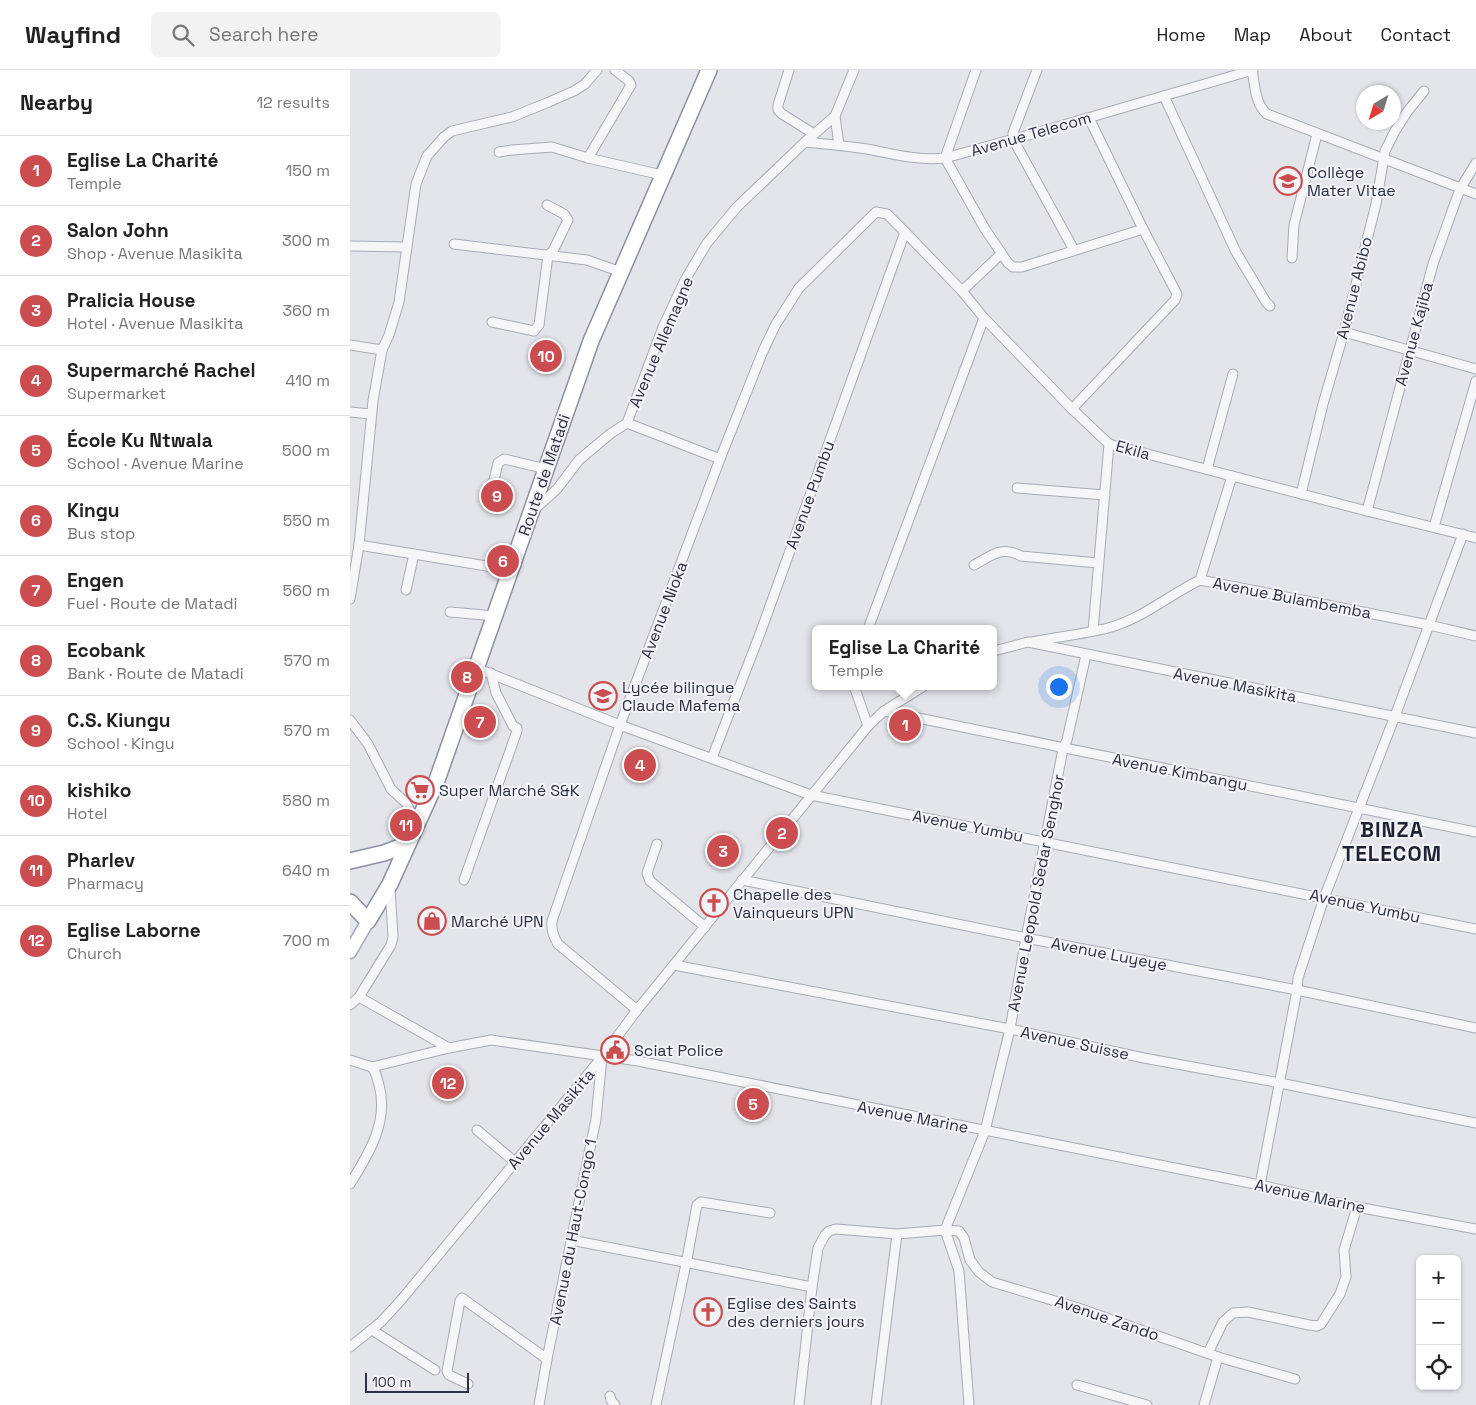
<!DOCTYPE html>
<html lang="en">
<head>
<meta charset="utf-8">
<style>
	:root { --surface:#fff; --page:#f2f2f2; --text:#222; --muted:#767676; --line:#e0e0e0; --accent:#cb4d50 }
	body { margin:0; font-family:"Space Grotesk",sans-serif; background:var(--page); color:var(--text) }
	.controls { position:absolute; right:15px; bottom:15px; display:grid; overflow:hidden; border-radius:8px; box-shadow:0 1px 4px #0004 }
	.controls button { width:45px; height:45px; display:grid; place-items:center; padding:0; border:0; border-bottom:1px solid var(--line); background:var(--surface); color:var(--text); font:25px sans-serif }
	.compass { position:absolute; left:1006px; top:15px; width:45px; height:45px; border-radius:50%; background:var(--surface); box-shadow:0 1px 4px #0004; rotate:218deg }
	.scale { position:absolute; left:15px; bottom:12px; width:104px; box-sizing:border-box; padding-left:5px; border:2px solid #2b3143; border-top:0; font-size:14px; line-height:18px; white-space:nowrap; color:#2b3143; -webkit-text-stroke:4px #f3f4f8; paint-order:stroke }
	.you { position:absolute; left:708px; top:616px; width:18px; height:18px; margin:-12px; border:4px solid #fff; border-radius:50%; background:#1a73e8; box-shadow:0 0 0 8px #1a73e833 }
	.badge { display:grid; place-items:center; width:32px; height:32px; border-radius:50%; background:var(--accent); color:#fff; font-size:16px; font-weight:700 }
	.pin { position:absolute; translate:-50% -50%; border:2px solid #fff; box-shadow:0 1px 5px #0006 }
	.popup { position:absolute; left:462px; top:555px; width:185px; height:65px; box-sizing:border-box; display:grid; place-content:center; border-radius:8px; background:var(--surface); filter:drop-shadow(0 1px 4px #0005); font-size:16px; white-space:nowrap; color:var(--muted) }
	.popup b { font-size:19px; color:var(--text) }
	.popup::after { content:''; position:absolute; left:50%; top:100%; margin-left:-10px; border:10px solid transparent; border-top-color:var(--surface) }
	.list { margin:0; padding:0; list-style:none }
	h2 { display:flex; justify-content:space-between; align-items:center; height:65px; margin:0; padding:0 20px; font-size:21px }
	h2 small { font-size:16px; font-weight:400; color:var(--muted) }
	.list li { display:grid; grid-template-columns:32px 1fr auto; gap:15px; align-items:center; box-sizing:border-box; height:70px; padding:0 20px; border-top:1px solid var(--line) }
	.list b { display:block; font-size:19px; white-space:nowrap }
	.list p { margin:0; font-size:16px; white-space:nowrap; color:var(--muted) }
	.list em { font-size:16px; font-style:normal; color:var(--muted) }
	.icon { flex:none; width:28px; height:28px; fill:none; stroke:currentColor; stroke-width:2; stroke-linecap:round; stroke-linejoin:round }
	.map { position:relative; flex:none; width:1126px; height:1335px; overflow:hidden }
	header { display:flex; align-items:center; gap:30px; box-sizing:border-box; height:70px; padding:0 25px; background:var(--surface); border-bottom:1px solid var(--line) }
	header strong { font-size:24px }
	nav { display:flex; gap:28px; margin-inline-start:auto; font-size:18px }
	.search { width:350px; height:45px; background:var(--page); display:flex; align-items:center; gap:12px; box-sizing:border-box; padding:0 18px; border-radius:8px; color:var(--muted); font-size:19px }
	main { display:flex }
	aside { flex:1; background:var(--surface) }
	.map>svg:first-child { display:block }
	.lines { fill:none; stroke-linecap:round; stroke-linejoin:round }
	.street-casing { stroke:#a8abb5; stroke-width:11 }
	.primary-casing { stroke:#a3a8b6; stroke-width:15 }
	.highway-casing { stroke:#8b91a1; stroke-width:18 }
	.street { stroke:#f6f6f9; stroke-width:9 }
	.primary { stroke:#fff; stroke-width:12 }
	.highway { stroke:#fff; stroke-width:15 }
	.labels { text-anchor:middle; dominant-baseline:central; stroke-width:4; stroke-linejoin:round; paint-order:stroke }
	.street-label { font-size:16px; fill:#2b3143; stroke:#f3f4f8 }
	.poi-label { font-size:16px; fill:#2b3143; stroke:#f3f4f8; text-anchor:start }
	.district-label { font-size:21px; font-weight:bold; letter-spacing:1px; fill:#1d2234; stroke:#f3f4f8 }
</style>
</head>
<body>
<header>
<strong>Wayfind</strong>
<div class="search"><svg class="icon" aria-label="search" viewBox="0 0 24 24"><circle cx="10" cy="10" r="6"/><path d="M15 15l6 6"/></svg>Search here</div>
<nav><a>Home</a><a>Map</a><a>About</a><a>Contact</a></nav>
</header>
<main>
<aside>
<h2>Nearby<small>12 results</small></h2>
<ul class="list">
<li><span class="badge">1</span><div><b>Eglise La Charité</b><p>Temple</p></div><em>150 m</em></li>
<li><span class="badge">2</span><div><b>Salon John</b><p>Shop · Avenue Masikita</p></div><em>300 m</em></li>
<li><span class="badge">3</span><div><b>Pralicia House</b><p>Hotel · Avenue Masikita</p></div><em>360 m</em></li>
<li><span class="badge">4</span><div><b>Supermarché Rachel</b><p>Supermarket</p></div><em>410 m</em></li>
<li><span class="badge">5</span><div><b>École Ku Ntwala</b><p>School · Avenue Marine</p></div><em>500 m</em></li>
<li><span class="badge">6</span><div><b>Kingu</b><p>Bus stop</p></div><em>550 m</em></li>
<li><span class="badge">7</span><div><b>Engen</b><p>Fuel · Route de Matadi</p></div><em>560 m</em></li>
<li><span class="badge">8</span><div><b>Ecobank</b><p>Bank · Route de Matadi</p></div><em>570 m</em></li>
<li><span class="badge">9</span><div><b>C.S. Kiungu</b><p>School · Kingu</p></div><em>570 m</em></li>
<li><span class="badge">10</span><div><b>kishiko</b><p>Hotel</p></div><em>580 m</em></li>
<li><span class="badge">11</span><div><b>Pharlev</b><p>Pharmacy</p></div><em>640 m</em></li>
<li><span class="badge">12</span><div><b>Eglise Laborne</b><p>Church</p></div><em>700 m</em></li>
</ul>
</aside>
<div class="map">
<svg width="1126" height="1335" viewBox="0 0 1126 1335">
	<rect width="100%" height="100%" fill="#e3e5eb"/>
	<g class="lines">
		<defs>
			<g id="street">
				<path d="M439,0L428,35V40L432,44L464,64"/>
				<path d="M626,0L595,88L635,159L658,193L663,197H672L793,159"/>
				<path d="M687,0L663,63V69L724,180"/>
				<path d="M902,0C905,15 905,34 917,44L1126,124"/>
				<path d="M814,26L886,182L916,232L920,236"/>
				<path d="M485,46L489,75"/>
				<path d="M455,72C476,74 497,76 517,79C543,84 569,91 595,88L686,63L903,0"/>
				<path d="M149,82L162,80L202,77L238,88L312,105"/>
				<path d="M238,88L281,15L279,11L265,0"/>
				<path d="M104,174L237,190L271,202"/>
				<path d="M0,176L57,177"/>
				<path d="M942,188L944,155L967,64"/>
				<path d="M612,221L651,184"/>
				<path d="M142,252L184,261L189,255L198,185L203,181L218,150L214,144L197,135"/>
				<path d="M994,262L1126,299"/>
				<path d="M0,275L32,280"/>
				<path d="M722,339L825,230L827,224L793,159L739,48"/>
				<path d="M0,342L21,344"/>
				<path d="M277,353L370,389"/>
				<path d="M857,399L883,304"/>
				<path d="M667,418L755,425"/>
				<path d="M142,419L148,393L154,389L196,399"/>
				<path d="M951,424L973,334L994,262L1026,134L1035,81L1045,61L1057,42L1074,21"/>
				<path d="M185,439L207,419L229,390L260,364L277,353L313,257L335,210L357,173L387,137L455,72L485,46L504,0"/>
				<path d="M1017,441L1083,194L1110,119L1126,93"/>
				<path d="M1084,457L1126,311"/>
				<path d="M9,475L161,500"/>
				<path d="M624,495C641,486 652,475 671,486L748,493"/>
				<path d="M850,510L882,406"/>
				<path d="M56,520L64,484"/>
				<path d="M0,529L9,475L23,331L32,280L39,265L49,232L66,114L77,86L94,67L102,61L162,47L199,32L224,21L235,14L247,0"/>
				<path d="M100,542L145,546"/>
				<path d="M518,559L634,248"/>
				<path d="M743,561L759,374"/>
				<path d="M682,572C707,567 734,564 758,558C792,549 819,525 850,510L1079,555L1126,566"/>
				<path d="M644,581L678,572L1126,663"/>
				<path d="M126,598L270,655L461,725L1126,859"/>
				<path d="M504,616L518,656"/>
				<path d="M534,641L1126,762"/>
				<path d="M0,650L18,674L41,719L56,733L67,754"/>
				<path d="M362,688L411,561L555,162"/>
				<path d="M307,774L297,803L300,811L355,857"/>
				<path d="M114,810L167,661V658L163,656L146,623L141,603"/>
				<path d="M392,810L676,868L947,920L1126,958"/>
				<path d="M324,895L660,959L794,988L930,1013L1126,1053"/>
				<path d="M9,927L99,978"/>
				<path d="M0,935L9,927L41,875L43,867L40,818"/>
				<path d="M287,940L208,874C203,866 201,860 202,851L270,655L370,389L413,281L426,254L449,218L526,142L537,144L555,162L612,221L634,248L722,339L759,374L1017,441L1126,468"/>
				<path d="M0,990L22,997L99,978L141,970L288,991L910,1115L1007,1137L1126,1159"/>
				<path d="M127,1060L165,1092"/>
				<path d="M0,1114C19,1084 39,1051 29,1015C27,1008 26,1002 22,997"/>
				<path d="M910,1115L947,920L948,908L974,828L1045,646L1113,464"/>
				<path d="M221,1170L462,1217"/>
				<path d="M22,1260L85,1300"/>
				<path d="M0,1277L31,1252L52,1229L252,987L287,940L518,656L534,641L574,616"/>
				<path d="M858,1283L873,1252L883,1243L898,1242L959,1255L967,1256L971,1254L990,1224L996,1207L994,1180L1007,1137"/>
				<path d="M118,1314L99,1305L97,1301L110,1231L112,1228L197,1289"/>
				<path d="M727,1315L797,1335"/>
				<path d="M260,1326L261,1330L265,1335"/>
				<path d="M189,1335L197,1289L246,1049L252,987"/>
				<path d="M306,1335L336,1194L347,1135L351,1132L420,1143"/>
				<path d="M449,1335L462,1217L468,1178L475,1165L479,1161L486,1159L547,1164L595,1160L609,1161L614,1168L620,1190L629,1202L642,1212L725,1237L868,1287L945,1309"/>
				<path d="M526,1335L547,1164"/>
				<path d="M619,1335L609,1201L595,1160L635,1061L660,959L676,868L713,679L717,670L736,585"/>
				<path d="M854,1335L868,1287"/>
			</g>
			<path id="primary" d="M0,882L18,851"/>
			<g id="highway">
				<path d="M0,791L34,783L58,774"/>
				<path d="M0,832L18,851L40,814L87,710L241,271L359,0"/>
			</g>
		</defs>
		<!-- street casing -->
		<use href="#street" class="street-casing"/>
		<!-- primary casing -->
		<use href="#primary" class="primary-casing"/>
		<!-- highway casing -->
		<use href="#highway" class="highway-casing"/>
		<!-- street -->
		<use href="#street" class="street"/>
		<!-- primary -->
		<use href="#primary" class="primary"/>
		<!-- highway -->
		<use href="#highway" class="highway"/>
	</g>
	<!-- icons -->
	<defs>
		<symbol id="school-ring" viewBox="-11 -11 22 22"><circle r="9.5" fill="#f3f4f8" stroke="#cb4d50" stroke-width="1.5"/><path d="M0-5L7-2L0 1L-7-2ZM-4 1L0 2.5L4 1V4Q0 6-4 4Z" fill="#cb4d50"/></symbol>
		<symbol id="supermarket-ring" viewBox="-11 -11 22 22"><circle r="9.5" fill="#f3f4f8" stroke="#cb4d50" stroke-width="1.5"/><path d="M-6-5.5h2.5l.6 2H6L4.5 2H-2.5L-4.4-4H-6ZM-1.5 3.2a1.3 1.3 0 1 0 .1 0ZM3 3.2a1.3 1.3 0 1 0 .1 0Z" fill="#cb4d50"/></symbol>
		<symbol id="church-ring" viewBox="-11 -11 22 22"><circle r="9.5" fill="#f3f4f8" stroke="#cb4d50" stroke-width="1.5"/><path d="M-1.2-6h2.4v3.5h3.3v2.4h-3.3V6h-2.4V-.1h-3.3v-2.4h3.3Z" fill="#cb4d50"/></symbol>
		<symbol id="shop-ring" viewBox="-11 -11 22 22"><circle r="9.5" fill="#f3f4f8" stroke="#cb4d50" stroke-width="1.5"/><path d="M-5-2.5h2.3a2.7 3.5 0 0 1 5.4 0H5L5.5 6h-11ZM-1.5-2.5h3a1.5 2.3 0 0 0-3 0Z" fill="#cb4d50"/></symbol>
		<symbol id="civic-ring" viewBox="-11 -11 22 22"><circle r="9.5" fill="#f3f4f8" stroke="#cb4d50" stroke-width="1.5"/><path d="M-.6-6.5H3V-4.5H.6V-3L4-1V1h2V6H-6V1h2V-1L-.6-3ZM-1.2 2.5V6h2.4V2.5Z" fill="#cb4d50"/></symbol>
	</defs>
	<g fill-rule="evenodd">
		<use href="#school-ring" x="922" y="95" width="32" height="32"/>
		<use href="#school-ring" x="237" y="610" width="32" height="32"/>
		<use href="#supermarket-ring" x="54" y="704" width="32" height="32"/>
		<use href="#church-ring" x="348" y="817" width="32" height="32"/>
		<use href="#shop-ring" x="66" y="835" width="32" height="32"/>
		<use href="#civic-ring" x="249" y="964" width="32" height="32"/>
		<use href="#church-ring" x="342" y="1226" width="32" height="32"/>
	</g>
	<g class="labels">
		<!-- street labels -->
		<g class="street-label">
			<text transform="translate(681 64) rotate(-16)">Avenue Telecom</text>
			<text transform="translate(1004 218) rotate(-76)">Avenue Abibo</text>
			<text transform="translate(1064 264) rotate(-75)">Avenue Kajiba</text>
			<text transform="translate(311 272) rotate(-67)">Avenue Allemagne</text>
			<text transform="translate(783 380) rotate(15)">Ekila</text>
			<text transform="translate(194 405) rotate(-71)">Route de Matadi</text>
			<text transform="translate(460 425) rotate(-70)">Avenue Pumbu</text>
			<text transform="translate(942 528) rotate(11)">Avenue Bulambemba</text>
			<text transform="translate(314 540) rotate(-69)">Avenue Nioka</text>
			<text transform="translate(885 615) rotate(11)">Avenue Masikita</text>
			<text transform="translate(830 702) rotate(11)">Avenue Kimbangu</text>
			<text transform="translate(618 756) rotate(11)">Avenue Yumbu</text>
			<text transform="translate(686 823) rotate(-79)">Avenue Leopold Sedar Senghor</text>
			<text transform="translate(1015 836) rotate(12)">Avenue Yumbu</text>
			<text transform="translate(759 884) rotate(11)">Avenue Luyeye</text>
			<text transform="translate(725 973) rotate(12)">Avenue Suisse</text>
			<text transform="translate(563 1047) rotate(11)">Avenue Marine</text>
			<text transform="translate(201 1049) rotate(-50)">Avenue Masikita</text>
			<text transform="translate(960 1126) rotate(12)">Avenue Marine</text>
			<text transform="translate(223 1162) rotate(-79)">Avenue du Haut-Congo 1</text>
			<text transform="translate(757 1248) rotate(19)">Avenue Zando</text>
		</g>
		<!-- poi labels -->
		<g class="poi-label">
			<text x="957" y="102">Collège<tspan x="957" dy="18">Mater Vitae</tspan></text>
			<text x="272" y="617">Lycée bilingue<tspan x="272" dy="18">Claude Mafema</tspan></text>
			<text x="89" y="720">Super Marché S&amp;K</text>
			<text x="383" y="824">Chapelle des<tspan x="383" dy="18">Vainqueurs UPN</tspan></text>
			<text x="101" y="851">Marché UPN</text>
			<text x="284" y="980">Sciat Police</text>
			<text x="377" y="1233">Eglise des Saints<tspan x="377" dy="18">des derniers jours</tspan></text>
		</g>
		<!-- district labels -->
		<g class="district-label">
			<text x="1042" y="759">BINZA<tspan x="1042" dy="24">TELECOM</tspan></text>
		</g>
	</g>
</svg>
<div class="controls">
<button>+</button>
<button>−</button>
<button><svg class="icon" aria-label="locate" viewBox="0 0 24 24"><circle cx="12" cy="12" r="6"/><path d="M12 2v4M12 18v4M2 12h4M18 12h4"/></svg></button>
</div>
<svg class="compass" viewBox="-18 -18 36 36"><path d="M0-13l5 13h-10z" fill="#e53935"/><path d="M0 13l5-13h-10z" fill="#767676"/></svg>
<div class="scale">100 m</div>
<div class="you"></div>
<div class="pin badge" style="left:555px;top:655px">1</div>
<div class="popup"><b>Eglise La Charité</b>Temple</div>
<div class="pin badge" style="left:432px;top:763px">2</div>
<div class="pin badge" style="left:373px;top:781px">3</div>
<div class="pin badge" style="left:290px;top:695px">4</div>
<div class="pin badge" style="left:403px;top:1034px">5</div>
<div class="pin badge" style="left:153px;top:491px">6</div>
<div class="pin badge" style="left:130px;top:652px">7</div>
<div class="pin badge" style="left:117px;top:607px">8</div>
<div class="pin badge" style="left:147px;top:426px">9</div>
<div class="pin badge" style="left:196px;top:286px">10</div>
<div class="pin badge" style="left:56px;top:755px">11</div>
<div class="pin badge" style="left:98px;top:1013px">12</div>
</div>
</main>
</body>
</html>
